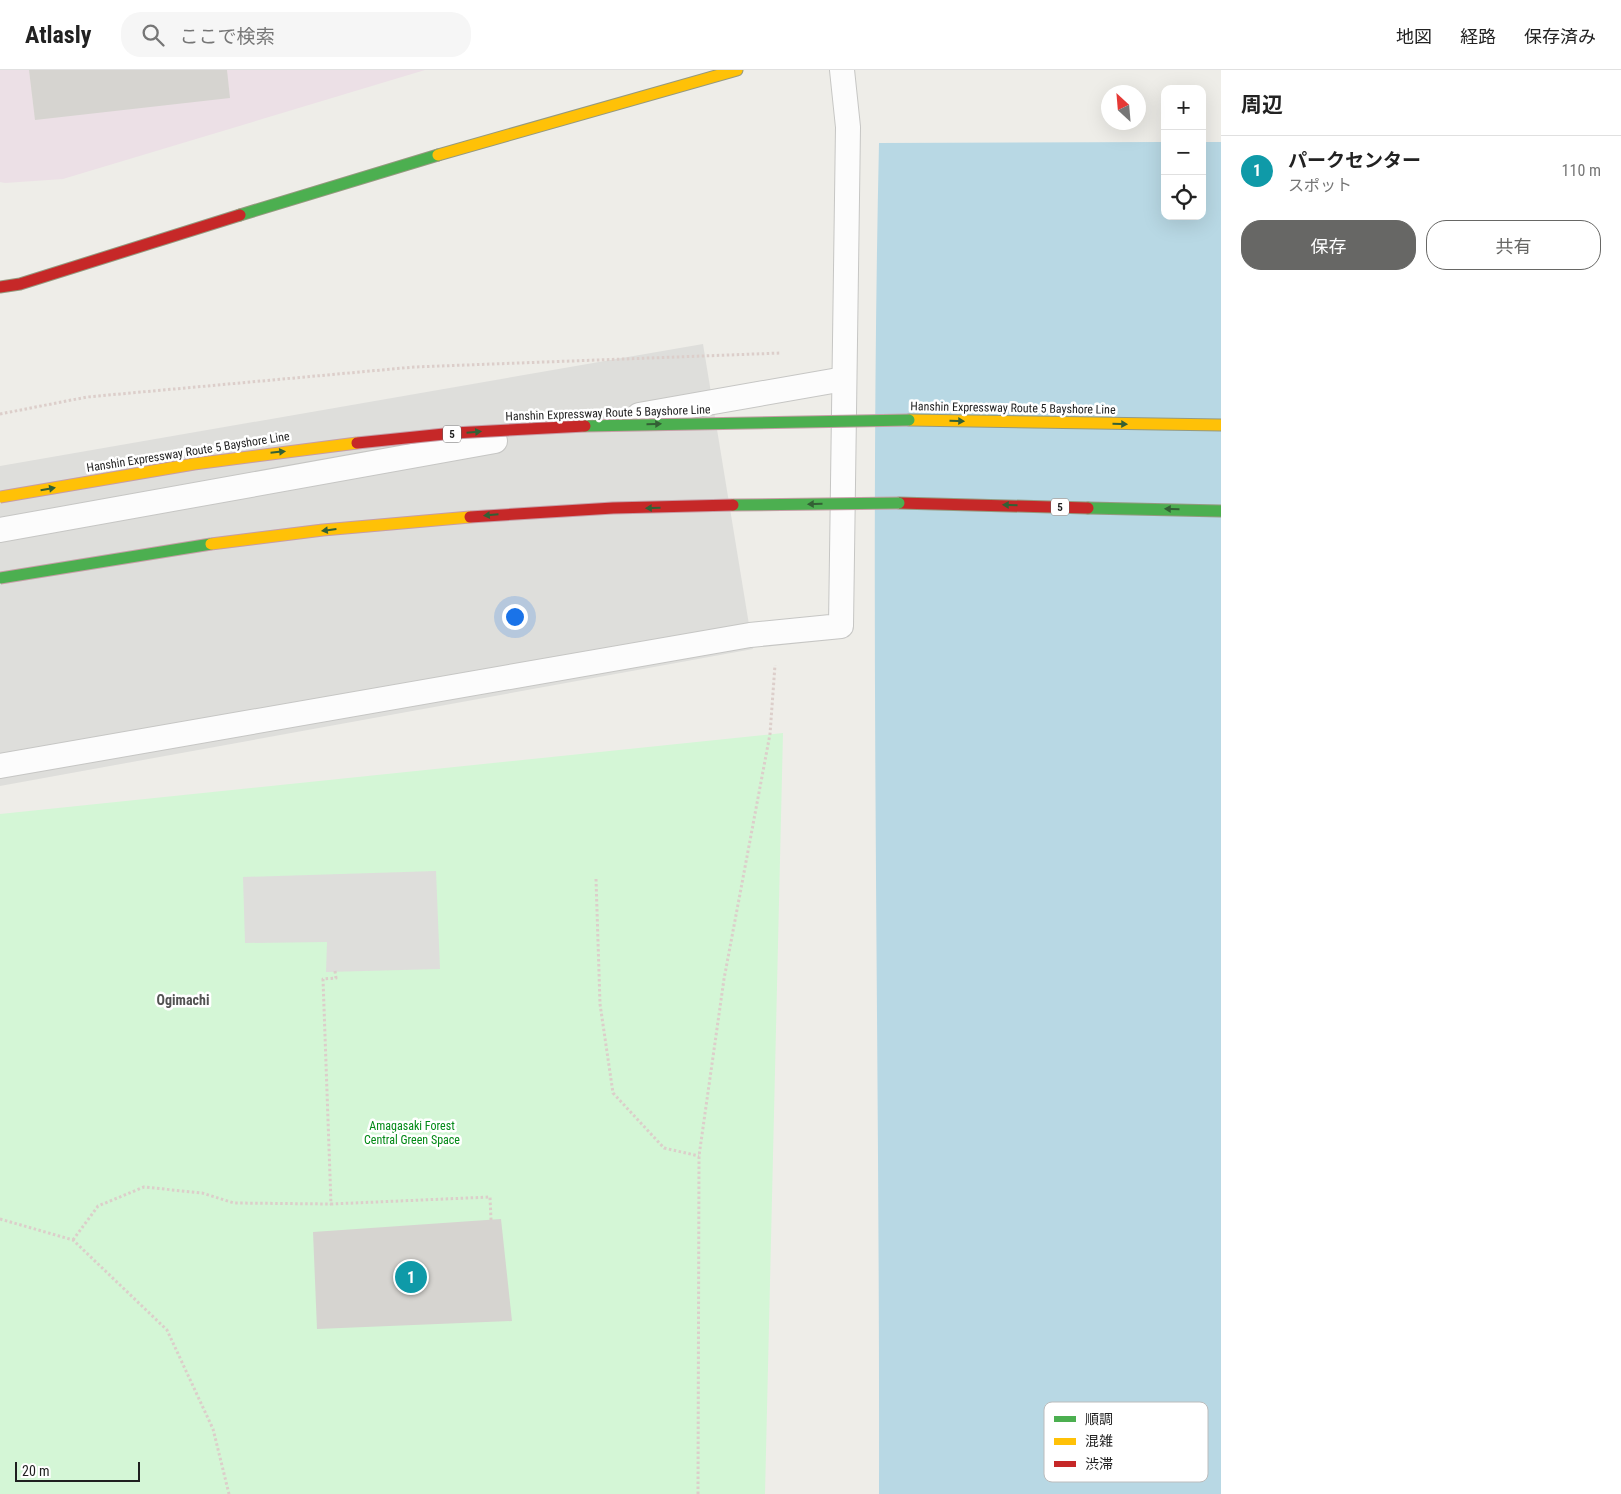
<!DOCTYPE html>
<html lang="ja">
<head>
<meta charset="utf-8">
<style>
	:root { --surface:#fff; --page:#f6f6f6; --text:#222; --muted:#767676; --line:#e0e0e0; --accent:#676765 }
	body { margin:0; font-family:"Roboto Condensed","Noto Sans JP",sans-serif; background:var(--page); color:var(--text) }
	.controls { position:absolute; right:15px; top:15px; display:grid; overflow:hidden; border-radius:10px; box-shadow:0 5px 20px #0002 }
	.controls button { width:45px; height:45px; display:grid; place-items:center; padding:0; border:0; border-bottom:1px solid var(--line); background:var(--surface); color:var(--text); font:25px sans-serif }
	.compass { position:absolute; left:1101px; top:15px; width:45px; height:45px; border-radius:50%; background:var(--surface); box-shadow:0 5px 20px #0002; rotate:334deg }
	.scale { position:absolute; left:15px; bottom:12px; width:125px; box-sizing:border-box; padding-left:5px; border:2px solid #1f1f1f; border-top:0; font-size:14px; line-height:18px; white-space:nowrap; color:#1f1f1f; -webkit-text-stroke:4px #fff; paint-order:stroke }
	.you { position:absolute; left:514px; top:546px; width:18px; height:18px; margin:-12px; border:4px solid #fff; border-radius:50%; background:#1a73e8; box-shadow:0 0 0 8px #1a73e833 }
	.badge { display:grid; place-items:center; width:32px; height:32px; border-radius:50%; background:var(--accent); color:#fff; font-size:16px; font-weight:700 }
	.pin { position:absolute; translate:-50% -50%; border:2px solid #fff; box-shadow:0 1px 5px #0006 }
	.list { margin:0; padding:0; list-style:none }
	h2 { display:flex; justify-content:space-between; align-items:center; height:65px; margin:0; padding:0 20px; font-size:21px }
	h2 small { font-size:16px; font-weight:400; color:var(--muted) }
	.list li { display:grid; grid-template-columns:32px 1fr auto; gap:15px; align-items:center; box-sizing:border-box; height:70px; padding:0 20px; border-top:1px solid var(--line) }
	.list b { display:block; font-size:19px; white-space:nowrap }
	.list p { margin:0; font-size:16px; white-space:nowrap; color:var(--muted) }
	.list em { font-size:16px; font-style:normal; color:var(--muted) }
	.actions { display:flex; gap:10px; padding:15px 20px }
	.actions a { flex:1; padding:11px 0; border:1px solid var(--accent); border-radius:20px; text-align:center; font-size:18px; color:var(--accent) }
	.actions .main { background:var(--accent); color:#fff }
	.icon { flex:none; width:28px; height:28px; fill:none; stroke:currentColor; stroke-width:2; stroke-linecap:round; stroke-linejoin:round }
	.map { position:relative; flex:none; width:1221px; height:1424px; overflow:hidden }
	header { display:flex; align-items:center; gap:30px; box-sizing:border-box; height:70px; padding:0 25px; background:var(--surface); border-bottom:1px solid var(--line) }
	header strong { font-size:24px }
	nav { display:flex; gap:28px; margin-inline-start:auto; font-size:18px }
	.search { width:350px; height:45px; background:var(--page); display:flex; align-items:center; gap:12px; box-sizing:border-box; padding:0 18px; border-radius:20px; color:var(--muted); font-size:19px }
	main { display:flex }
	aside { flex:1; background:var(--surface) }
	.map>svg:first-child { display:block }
	.industrial { fill:#ece0e6 }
	.park { fill:#d4f6d6 }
	.parking { fill:#dededb }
	.water { fill:#b8d8e4 }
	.building { fill:#d6d4d0 }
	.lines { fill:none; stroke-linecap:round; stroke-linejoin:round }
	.lane-casing { stroke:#c6c6c4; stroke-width:26 }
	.fast-casing { stroke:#95997f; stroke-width:13 }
	.slow-casing { stroke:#95997f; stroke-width:13 }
	.jam-casing { stroke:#95997f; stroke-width:13 }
	.path { stroke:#dcceca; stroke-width:3; stroke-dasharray:2.5 2.5; stroke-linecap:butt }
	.lane { stroke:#fcfcfc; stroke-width:24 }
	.fast { stroke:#4caf50; stroke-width:11 }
	.slow { stroke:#ffc107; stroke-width:11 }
	.jam { stroke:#c62828; stroke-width:11 }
	.fast-bridge-casing { stroke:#c69da6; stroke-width:13; stroke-linecap:butt }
	.slow-bridge-casing { stroke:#c69da6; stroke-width:13; stroke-linecap:butt }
	.jam-bridge-casing { stroke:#c69da6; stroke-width:13; stroke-linecap:butt }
	.fast-bridge { stroke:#4caf50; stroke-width:11 }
	.slow-bridge { stroke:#ffc107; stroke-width:11 }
	.jam-bridge { stroke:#c62828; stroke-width:11 }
	.oneway { fill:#336035 }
	.labels { text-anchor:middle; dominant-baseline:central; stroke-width:5; stroke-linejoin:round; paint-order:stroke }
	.shield { fill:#fff; stroke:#626262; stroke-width:1 }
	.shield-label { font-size:11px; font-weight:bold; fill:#1f1f1f }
	.street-label { font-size:12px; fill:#1f1f1f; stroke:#fff }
	.park-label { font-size:12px; fill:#028916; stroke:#fff }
	.neighbourhood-label { font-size:14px; font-weight:bold; fill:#525252; stroke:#fff }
	.key { fill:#fff; stroke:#bcbcbc; stroke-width:1 }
	.key-label { font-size:14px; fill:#1f1f1f }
</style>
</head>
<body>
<header>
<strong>Atlasly</strong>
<div class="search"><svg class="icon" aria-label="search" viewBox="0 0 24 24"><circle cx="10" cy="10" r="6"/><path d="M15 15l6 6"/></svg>ここで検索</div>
<nav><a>地図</a><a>経路</a><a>保存済み</a></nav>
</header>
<main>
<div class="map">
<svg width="1221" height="1424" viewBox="0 0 1221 1424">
	<rect width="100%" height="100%" fill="#eeede8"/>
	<!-- industrial -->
	<path class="industrial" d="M0,0H425L63,109L5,113L0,112Z"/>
	<!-- park -->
	<path class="park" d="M783,663L765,1424H0V744Z"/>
	<!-- parking -->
	<g class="parking">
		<path d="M703,274L753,579L0,716V396Z"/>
		<path d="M436,801L440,899L326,902L327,872L245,873L243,807Z"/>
	</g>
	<!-- water -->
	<path class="water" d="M1165,72V146H1202V72H1221V1424H879C880,974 869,524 879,73Z"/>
	<!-- building -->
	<g class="building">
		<path d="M29,0H227L230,28L35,50Z"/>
		<path d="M501,1149L512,1251L317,1259L313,1162Z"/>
	</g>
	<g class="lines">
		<defs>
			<g id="lane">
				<path d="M639,345L844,309"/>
				<path d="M0,460L495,371"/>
				<path d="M0,696L750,565L841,556L848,57L842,0"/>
			</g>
			<g id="fast">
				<path d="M240,145L438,85"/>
				<path d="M1088,438L1221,441"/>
			</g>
			<g id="slow">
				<path d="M438,85L737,0"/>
				<path d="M909,350L1221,355"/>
			</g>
			<g id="jam">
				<path d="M0,217L20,214L240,145"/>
				<path d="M899,433L1088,438"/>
			</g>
		</defs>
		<!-- lane casing -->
		<use href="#lane" class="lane-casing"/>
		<!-- fast casing -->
		<use href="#fast" class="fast-casing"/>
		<!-- slow casing -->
		<use href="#slow" class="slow-casing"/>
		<!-- jam casing -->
		<use href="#jam" class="jam-casing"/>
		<!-- path -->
		<g class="path">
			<path d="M0,344L87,327L414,297L781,283"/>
			<path d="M596,809L600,934L613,1023L664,1078L699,1086"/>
			<path d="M335,901L336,908L323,909L331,1134L490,1127L491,1150"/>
			<path d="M0,1149L73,1170L167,1260L213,1359L229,1424"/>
			<path d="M73,1170L98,1136L144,1117L202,1123L234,1133L331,1134"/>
			<path d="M698,1424L699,1086L724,909L770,664L775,595"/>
		</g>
		<!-- lane -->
		<use href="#lane" class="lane"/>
		<!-- fast -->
		<use href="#fast" class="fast"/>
		<!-- slow -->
		<use href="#slow" class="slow"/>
		<!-- jam -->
		<use href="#jam" class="jam"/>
		<defs>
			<g id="fast-bridge">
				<path d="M585,356L909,350"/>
				<path d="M733,435L899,433"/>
				<path d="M0,508L211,474"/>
			</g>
			<g id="slow-bridge">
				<path d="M0,427L194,394L357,373"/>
				<path d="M211,474L323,460L470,447"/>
			</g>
			<g id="jam-bridge">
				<path d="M357,373L454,363L585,356"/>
				<path d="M470,447L613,438L733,435"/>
			</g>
		</defs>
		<!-- fast-bridge casing -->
		<use href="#fast-bridge" class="fast-bridge-casing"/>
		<!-- slow-bridge casing -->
		<use href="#slow-bridge" class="slow-bridge-casing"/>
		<!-- jam-bridge casing -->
		<use href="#jam-bridge" class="jam-bridge-casing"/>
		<!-- fast-bridge -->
		<use href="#fast-bridge" class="fast-bridge"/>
		<!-- slow-bridge -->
		<use href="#slow-bridge" class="slow-bridge"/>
		<!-- jam-bridge -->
		<use href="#jam-bridge" class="jam-bridge"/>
	</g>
	<!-- one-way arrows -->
	<defs><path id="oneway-solid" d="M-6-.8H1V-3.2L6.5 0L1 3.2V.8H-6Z" transform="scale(1.25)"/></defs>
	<g class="oneway">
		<use href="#oneway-solid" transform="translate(957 351) rotate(1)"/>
		<use href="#oneway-solid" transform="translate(654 354) rotate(-2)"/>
		<use href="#oneway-solid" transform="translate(1120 354) rotate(1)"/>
		<use href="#oneway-solid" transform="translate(474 362) rotate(-5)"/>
		<use href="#oneway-solid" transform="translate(278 382) rotate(-6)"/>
		<use href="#oneway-solid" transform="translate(48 419) rotate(-10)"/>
		<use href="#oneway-solid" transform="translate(815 434) rotate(179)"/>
		<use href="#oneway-solid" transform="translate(1010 435) rotate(-179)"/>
		<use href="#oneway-solid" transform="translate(653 438) rotate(178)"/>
		<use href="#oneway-solid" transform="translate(1172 439) rotate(-179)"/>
		<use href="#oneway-solid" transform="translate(491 445) rotate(175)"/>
		<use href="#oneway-solid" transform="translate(329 460) rotate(173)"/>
	</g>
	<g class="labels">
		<!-- shield labels -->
		<g class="shield">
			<rect x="443" y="355.5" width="18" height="17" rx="4"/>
			<rect x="1051" y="428.5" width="18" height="17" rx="4"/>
		</g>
		<g class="shield-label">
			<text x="452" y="364">5</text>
			<text x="1060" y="437">5</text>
		</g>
		<!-- street labels -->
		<g class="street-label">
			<text transform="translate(1013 338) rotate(1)">Hanshin Expressway Route 5 Bayshore Line</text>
			<text transform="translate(608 343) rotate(-2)">Hanshin Expressway Route 5 Bayshore Line</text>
			<text transform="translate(188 382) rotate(-9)">Hanshin Expressway Route 5 Bayshore Line</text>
		</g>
		<!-- park labels -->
		<g class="park-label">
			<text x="412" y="1056">Amagasaki Forest<tspan x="412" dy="14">Central Green Space</tspan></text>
		</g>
		<!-- neighbourhood labels -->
		<g class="neighbourhood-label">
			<text x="183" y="930">Ogimachi</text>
		</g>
	</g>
	<!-- legend -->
	<rect x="1044" y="1332" width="164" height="80" rx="8" class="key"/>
	<rect x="1054" y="1346" width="22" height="6" fill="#4caf50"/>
	<rect x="1054" y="1368" width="22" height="7" fill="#ffc107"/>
	<rect x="1054" y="1391" width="22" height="6" fill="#c62828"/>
	<g class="key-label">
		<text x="1085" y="1354">順調</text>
		<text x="1085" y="1376">混雑</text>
		<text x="1085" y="1399">渋滞</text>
	</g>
</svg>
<div class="controls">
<button>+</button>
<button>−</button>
<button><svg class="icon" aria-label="locate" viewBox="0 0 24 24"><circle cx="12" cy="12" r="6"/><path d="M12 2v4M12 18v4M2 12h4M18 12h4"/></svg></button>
</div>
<svg class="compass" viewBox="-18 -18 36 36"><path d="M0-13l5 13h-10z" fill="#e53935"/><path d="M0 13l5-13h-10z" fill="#767676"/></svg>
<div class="scale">20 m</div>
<div class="you"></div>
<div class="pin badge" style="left:411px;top:1207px;background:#0f9aa8">1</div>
</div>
<aside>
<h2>周辺<small></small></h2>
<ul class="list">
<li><span class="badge" style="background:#0f9aa8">1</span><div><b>パークセンター</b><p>スポット</p></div><em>110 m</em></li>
</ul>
<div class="actions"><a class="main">保存</a><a>共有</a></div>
</aside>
</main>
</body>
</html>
